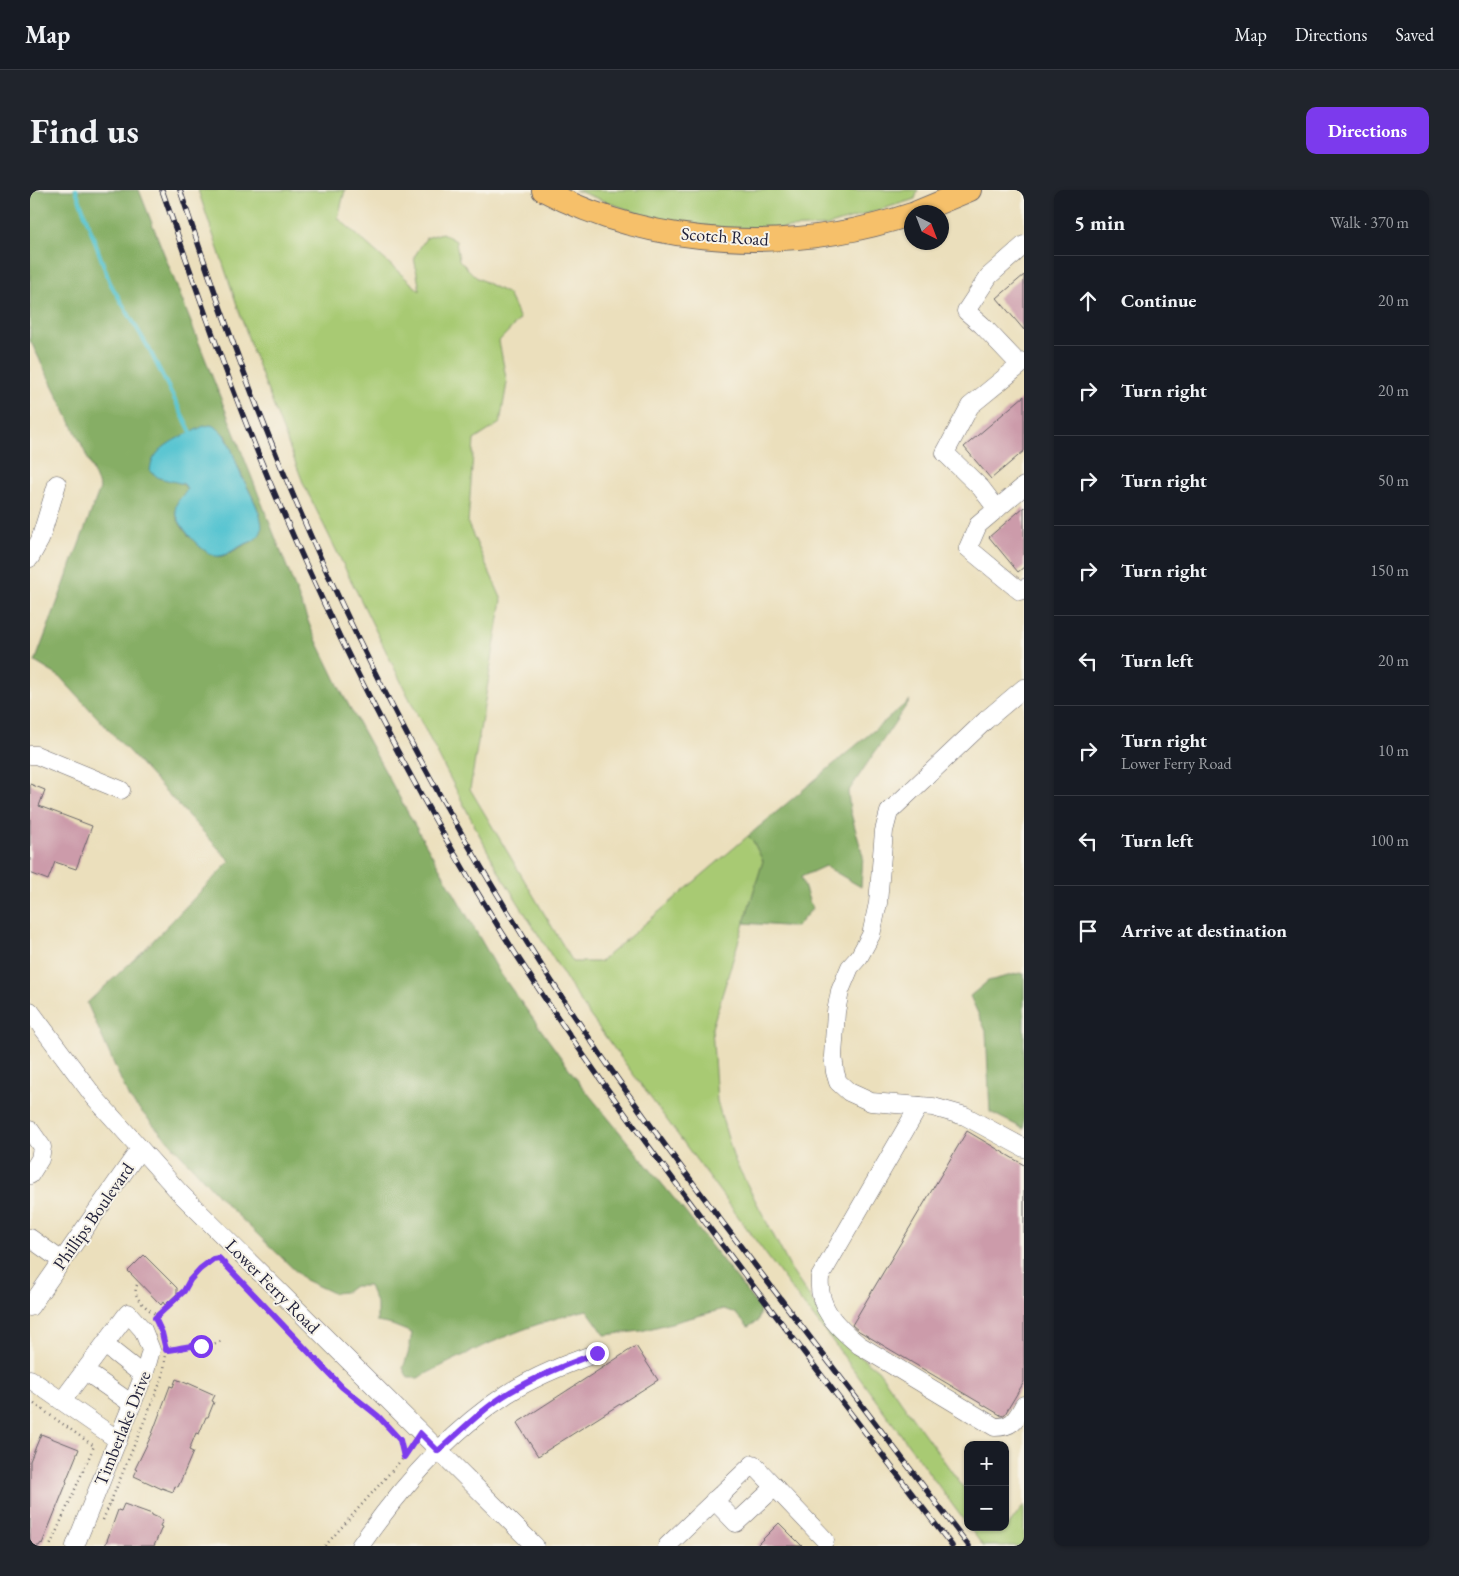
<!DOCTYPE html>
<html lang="en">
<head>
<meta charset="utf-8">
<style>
	:root { --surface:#171b24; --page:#20242c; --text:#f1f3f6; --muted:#9ea1a6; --line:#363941; --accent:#7c3aed }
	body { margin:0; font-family:"EB Garamond",serif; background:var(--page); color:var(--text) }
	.controls { position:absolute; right:15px; bottom:15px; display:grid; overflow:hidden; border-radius:10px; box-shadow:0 1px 4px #0004 }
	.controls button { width:45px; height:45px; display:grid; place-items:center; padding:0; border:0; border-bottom:1px solid var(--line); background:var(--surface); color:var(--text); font:25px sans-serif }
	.compass { position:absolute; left:874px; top:15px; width:45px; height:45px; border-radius:50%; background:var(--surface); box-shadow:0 1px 4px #0004; rotate:138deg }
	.stop { position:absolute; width:15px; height:15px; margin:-11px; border:4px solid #7c3aed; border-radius:50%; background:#fff }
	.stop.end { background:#7c3aed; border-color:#fff; box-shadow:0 1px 5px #0008 }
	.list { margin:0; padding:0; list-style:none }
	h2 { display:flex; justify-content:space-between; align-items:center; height:65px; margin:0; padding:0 20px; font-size:21px }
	h2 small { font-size:16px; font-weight:400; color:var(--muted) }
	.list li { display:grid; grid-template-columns:32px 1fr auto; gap:15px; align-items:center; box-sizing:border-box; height:90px; padding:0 20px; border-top:1px solid var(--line) }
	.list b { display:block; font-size:19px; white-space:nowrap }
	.list p { margin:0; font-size:16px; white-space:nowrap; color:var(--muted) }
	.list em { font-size:16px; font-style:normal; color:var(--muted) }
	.icon { flex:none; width:28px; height:28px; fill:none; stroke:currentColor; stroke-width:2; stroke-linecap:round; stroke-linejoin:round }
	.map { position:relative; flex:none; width:994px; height:1356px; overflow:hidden; border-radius:10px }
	header { display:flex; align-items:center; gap:30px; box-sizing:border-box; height:70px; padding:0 25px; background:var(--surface); border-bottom:1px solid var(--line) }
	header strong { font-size:24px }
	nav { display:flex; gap:28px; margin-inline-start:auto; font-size:18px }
	.intro { display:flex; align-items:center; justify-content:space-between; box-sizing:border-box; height:120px; padding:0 30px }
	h1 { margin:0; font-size:35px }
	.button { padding:12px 22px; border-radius:10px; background:var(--accent); color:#fff; font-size:18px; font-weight:700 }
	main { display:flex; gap:30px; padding:0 30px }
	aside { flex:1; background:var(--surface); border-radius:10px; box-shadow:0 1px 4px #0004 }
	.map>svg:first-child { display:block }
	.green { fill:#a8ca73; stroke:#657657 }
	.forest { fill:#86ae65; stroke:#546850; fill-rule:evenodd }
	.water { fill:#58c5d1; stroke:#3d7486 }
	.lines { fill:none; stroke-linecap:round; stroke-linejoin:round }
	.stream { stroke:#58c5d1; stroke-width:4 }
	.building { fill:#cc9baa }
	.minor-casing { stroke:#686468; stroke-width:19 }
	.major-casing { stroke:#686468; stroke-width:24 }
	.path { stroke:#686468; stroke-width:2.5; stroke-dasharray:1 4; stroke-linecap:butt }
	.minor { stroke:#fff; stroke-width:18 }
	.major { stroke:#f6c06b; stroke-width:22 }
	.rail-casing { stroke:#22223b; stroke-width:5.5 }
	.rail { stroke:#f7f3e8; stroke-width:4; stroke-dasharray:11; stroke-linecap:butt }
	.route { stroke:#7c3aed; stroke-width:6 }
	.labels { text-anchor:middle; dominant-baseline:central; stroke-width:4; stroke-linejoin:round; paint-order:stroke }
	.street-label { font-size:18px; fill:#22223b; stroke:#f7f3e8 }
</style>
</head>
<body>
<header>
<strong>Map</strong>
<nav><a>Map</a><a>Directions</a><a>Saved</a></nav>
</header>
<div class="intro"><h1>Find us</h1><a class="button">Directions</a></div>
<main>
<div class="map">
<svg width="994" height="1356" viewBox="0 0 994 1356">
	<rect width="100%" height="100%" fill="#f7f3e8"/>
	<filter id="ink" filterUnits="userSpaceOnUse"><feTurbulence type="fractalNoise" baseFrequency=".02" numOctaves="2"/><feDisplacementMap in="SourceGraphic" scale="10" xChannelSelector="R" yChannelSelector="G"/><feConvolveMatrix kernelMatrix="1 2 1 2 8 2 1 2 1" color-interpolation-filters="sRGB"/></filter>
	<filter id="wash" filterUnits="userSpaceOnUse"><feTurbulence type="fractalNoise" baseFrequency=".0096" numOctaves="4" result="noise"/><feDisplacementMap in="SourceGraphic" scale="20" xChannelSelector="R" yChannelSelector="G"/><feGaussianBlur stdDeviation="1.12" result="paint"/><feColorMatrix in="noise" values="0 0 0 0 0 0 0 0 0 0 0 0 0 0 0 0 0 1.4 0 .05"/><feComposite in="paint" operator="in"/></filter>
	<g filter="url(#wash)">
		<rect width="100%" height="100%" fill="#ebdfbc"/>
		<!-- green -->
		<g class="green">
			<path d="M168,0H315L308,28L390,101L384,67L396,48L412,43L426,51L429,70L446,87L478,104L490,129L469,151L477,193L470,233L444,250L438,334L472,410L440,599L543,772H570L718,646L723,651L733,671L682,838L687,911L704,969L763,1083L808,1149L848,1180L938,1304V1336L801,1149L769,1109L555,819L467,679L386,522L274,295L224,165Z"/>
			<path d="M545,0H888L885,9L797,36L714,40L639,35Z"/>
			<path d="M994,1315V1356H953L939,1337L977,1338Z"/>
		</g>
		<!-- forest -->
		<g class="forest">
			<path d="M0,0H109L282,441L312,503L383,632L470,783L551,895L651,1017L730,1119L728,1131L718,1137L705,1123L694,1119L611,1141L575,1145L557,1120C497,1134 442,1160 388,1188H378L373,1178L378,1164L382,1143L362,1135L347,1132V1115L339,1096H324L316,1102L303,1103L275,1090L198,1016L99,908L57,813L113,761L200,671L30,487L5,472L70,298L51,253L0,150ZM196,245L207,275L227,317L231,335L223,351C214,354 200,364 192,366C177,369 147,337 146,323C144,313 153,307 157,299C151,290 140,290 129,288L123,269L138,254Z"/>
			<path d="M880,510L818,602L820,620L833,666L831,697L795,676L771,687L782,719L766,737L714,733L733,671L723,651L718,646Z"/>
			<path d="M990,783L994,784V939L960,922L956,841L940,806L958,791Z"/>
		</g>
		<!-- water -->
		<path class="water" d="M181,235C200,242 203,267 211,285C217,297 236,329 231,342C227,350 220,352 213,355C205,358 195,368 185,366C172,363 141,330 146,315C148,309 154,305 157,299L154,294L129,288L120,281C122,255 154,246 174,236Z"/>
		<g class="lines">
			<!-- stream -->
			<path class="stream" d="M46,0L80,93L118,157L161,242"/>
		</g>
		<g id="blocks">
			<!-- building -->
			<g class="building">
				<path d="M994,85V140L967,108Z"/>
				<path d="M994,206V261L961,289L934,257Z"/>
				<path d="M994,317V377L988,382L959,347Z"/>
				<path d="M0,594L15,600L9,616L62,636L46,679L25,672L18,690L0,683Z"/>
				<path d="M937,941L994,975V1192L975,1224L972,1226L829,1141L822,1135Z"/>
				<path d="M114,1065L147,1098V1104L135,1115L133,1112L131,1115L98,1081Z"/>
				<path d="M606,1156L628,1190L508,1266L487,1233Z"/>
				<path d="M146,1189L158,1194V1193L185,1205L182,1211L184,1212L178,1227H176L169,1244L166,1243L159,1260L163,1262L148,1297L145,1296L143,1302L132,1298V1299L104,1286L107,1280L105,1279L122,1244L140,1196L143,1197Z"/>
				<path d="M11,1244L49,1259L36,1291L37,1292L12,1354L11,1353L9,1356H0V1271Z"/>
				<path d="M94,1314L122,1324V1325L133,1330L130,1336L132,1337L124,1356H75L88,1320L91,1321Z"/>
				<path d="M749,1333L772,1356H726Z"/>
			</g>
		</g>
	</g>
	<g filter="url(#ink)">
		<use href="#blocks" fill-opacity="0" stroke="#686468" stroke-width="1"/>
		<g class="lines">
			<defs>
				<g id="minor">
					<path d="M990,175L952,135L936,121L959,86L994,55"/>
					<path d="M994,296L948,335L938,358L990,401L994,398"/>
					<path d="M967,319L951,298L915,263L940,216L994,172"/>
					<path d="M0,368L10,350L27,294"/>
					<path d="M994,498L956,530L859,622L854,641L848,713L841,745L829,767L820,777L810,801L806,822L803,866L805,882L808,892L819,902L841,912L903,917L935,926L994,958"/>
					<path d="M0,565H6L91,600"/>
					<path d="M0,821L65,908L150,1003L505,1356"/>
					<path d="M889,916L790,1087C787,1118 806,1136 829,1155L965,1237C983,1237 986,1229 994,1215"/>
					<path d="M0,940L12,957L10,969L0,985"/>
					<path d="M0,1048L32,1071"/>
					<path d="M0,1117L110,959"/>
					<path d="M75,1155L114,1186"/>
					<path d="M55,1181L102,1214"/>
					<path d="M0,1189L88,1250"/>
					<path d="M32,1211L98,1123L113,1140L121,1160L115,1182L45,1356"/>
					<path d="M684,1310L706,1333L745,1297"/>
					<path d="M330,1356C369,1300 420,1241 477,1204C505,1186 536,1174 567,1163"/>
					<path d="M637,1356L723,1274L795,1350"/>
				</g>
				<g id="major">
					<path d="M513,0C624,59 764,64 882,24"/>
					<path d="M887,22L940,0"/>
				</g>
			</defs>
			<!-- minor casing -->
			<use href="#minor" class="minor-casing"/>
			<!-- major casing -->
			<use href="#major" class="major-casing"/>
			<!-- path -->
			<g class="path">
				<path d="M107,1095C101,1109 118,1118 127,1126"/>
				<path d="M126,1132L125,1128L153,1101L164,1085L183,1069H191L312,1197L348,1226L370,1250L374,1267"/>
				<path d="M136,1160H148L163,1155H181L191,1151"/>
				<path d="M0,1211L64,1256L20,1356"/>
				<path d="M73,1330L133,1186L136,1165"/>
				<path d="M295,1356L374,1267L382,1255"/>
			</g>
			<!-- minor -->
			<use href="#minor" class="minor"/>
			<!-- major -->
			<use href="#major" class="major"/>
			<defs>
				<g id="rail">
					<path d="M132,0C166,97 199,195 239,290C303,441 377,589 463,728C543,857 633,977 724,1097C790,1183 856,1270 922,1356"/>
					<path d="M150,0C175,75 201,150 230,224C306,419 403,606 515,781C584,889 660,990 737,1091C804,1179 872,1268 939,1356"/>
				</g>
			</defs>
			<!-- rail casing -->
			<use href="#rail" class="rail-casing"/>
			<!-- rail -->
			<use href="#rail" class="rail"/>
		</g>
	</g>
	<g class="lines" filter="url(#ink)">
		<!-- route -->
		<path class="route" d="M171,1156C159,1154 148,1160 136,1160L132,1143L125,1128L154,1101L160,1090L170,1079L183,1069L189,1068L312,1197L348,1226L370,1250L374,1267L390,1243L408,1261C431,1241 453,1218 480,1202C508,1186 537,1174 567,1163"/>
	</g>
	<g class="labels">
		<!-- street labels -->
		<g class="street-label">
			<text transform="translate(695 46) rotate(4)">Scotch Road</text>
			<text transform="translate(63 1026) rotate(-55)">Phillips Boulevard</text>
			<text transform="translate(243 1096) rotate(45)">Lower Ferry Road</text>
			<text transform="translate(92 1238) rotate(-68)">Timberlake Drive</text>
		</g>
	</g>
</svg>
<div class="controls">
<button>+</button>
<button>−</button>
</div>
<svg class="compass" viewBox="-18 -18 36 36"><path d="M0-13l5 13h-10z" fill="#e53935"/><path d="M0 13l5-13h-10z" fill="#9ea1a6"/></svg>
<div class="stop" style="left:171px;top:1156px"></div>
<div class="stop end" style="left:567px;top:1163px"></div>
</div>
<aside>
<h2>5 min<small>Walk · 370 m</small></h2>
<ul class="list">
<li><svg class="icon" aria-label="ahead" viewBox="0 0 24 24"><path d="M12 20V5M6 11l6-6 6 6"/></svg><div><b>Continue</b></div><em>20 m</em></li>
<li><svg class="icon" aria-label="right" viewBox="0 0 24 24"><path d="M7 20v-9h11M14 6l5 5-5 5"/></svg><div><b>Turn right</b></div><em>20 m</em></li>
<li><svg class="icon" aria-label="right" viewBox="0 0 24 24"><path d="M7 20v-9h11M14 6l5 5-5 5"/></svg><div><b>Turn right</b></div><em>50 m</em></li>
<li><svg class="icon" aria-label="right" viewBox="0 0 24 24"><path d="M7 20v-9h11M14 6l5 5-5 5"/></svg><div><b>Turn right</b></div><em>150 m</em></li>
<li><svg class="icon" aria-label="left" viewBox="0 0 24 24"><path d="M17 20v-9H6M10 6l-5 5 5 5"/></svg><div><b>Turn left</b></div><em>20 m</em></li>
<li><svg class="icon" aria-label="right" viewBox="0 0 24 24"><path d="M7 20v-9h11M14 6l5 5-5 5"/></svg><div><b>Turn right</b><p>Lower Ferry Road</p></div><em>10 m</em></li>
<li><svg class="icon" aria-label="left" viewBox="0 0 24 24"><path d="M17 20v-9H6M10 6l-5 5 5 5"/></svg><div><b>Turn left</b></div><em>100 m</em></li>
<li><svg class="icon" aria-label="arrive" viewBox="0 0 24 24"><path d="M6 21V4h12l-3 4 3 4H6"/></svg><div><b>Arrive at destination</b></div></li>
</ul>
</aside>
</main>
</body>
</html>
